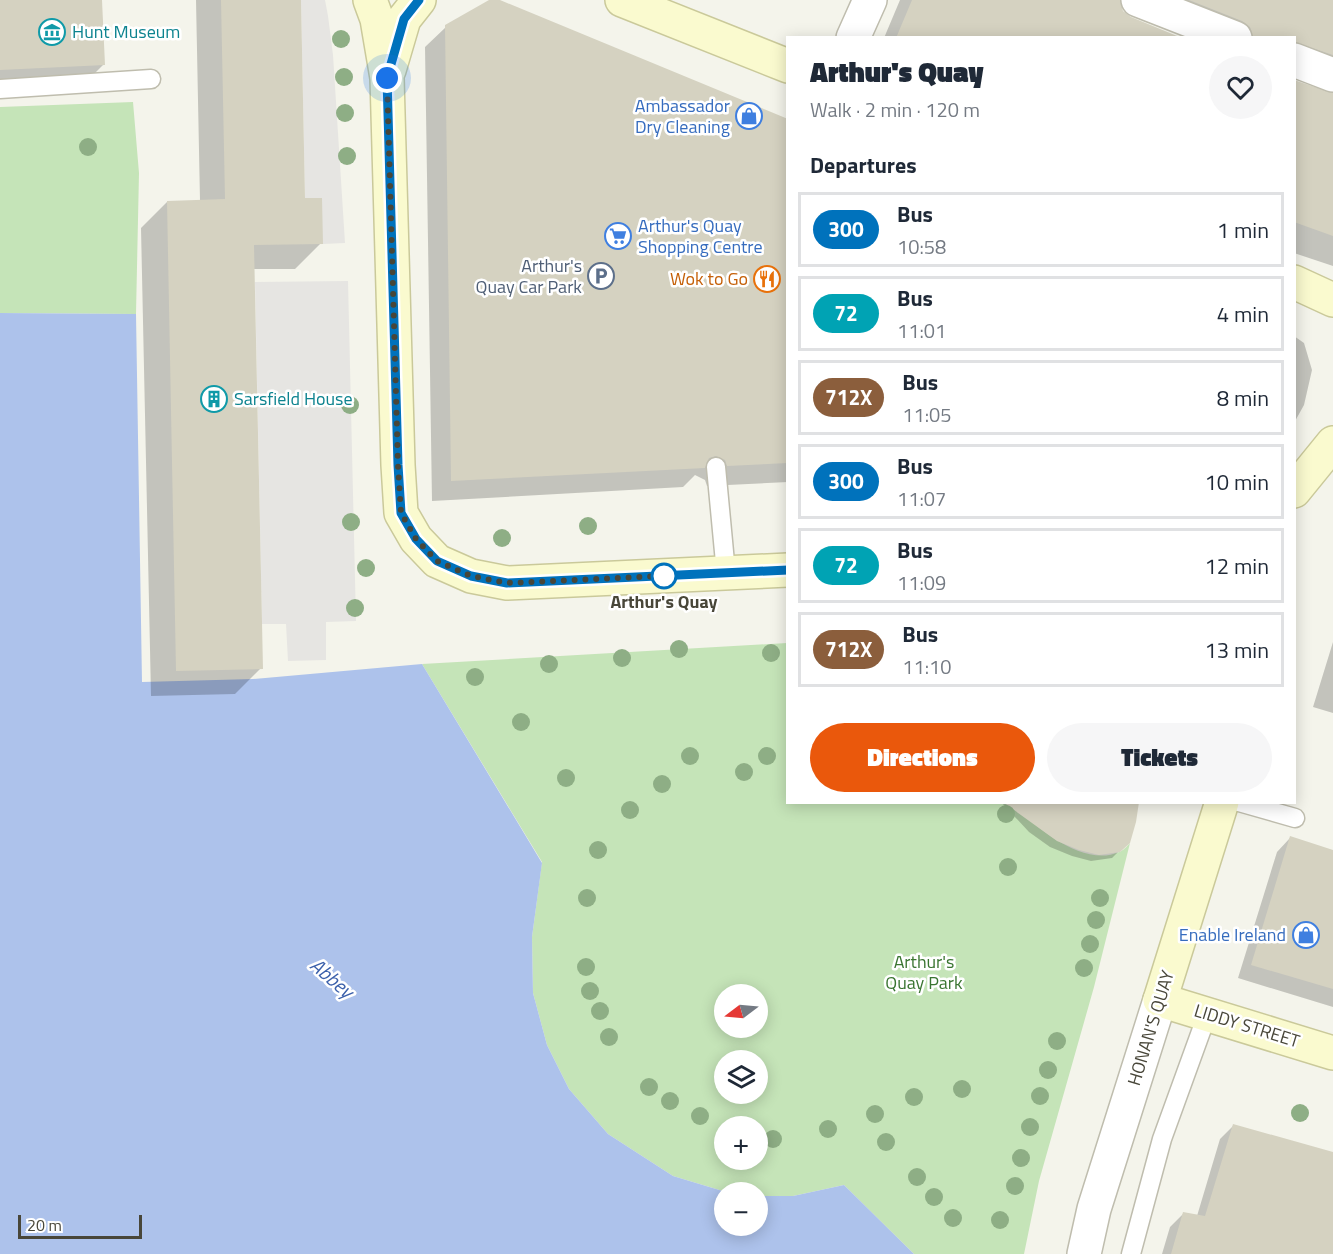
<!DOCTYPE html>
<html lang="en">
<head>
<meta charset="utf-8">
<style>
  :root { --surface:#fff; --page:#f6f6f7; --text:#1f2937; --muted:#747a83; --line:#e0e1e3; --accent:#ea580c }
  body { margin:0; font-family:"Titillium Web",sans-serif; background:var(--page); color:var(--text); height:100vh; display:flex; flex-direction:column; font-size:22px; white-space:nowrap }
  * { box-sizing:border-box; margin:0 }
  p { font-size:20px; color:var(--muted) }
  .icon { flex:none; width:33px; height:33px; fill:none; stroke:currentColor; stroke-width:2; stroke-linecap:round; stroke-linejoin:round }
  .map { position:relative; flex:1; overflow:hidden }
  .side { position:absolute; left:786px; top:36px; width:510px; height:768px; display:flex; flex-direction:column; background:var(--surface); border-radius:0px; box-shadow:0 3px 15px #0003 }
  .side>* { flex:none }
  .badge { padding:0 12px; border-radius:20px; font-size:21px; line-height:39px }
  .needle { width:39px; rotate:254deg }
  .fabs { position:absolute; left:714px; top:984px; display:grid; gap:12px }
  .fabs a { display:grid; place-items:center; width:54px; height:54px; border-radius:50%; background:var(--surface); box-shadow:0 3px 15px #0003; font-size:30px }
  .scale { position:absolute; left:18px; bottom:15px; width:124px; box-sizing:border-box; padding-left:6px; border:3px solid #484639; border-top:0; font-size:16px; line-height:21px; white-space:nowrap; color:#484639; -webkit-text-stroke:4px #fff; paint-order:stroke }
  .you { position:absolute; width:30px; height:30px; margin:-15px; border:4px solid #fff; border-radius:50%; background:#1a73e8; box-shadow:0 0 0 9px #1a73e833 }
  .map>.badge { position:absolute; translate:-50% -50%; box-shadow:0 0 0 3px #fff }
  h2 { padding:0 24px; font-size:22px; line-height:54px }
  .round { display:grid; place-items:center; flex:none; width:63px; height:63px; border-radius:32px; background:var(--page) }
  .overview { display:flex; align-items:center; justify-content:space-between; height:102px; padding:0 24px }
  h1 { font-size:28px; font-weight:800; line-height:45px }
  .cta { display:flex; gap:12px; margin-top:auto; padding:12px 24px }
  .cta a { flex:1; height:69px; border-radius:36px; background:var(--accent); color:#fff; font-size:24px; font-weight:800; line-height:69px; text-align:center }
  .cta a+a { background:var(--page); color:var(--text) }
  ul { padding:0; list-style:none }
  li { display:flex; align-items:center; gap:18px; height:75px; margin:0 12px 9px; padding:0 12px; border:3px solid var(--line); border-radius:0px }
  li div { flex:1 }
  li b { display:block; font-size:22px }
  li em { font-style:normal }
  li .badge { min-width:66px; font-weight:700; text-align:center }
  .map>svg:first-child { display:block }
  .green { fill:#c5e4b8; fill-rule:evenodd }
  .parking { fill:#e6e5e2 }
  .water { fill:#adc2eb }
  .shadow { fill:#0003 }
  .building { fill:#d5d2c1 }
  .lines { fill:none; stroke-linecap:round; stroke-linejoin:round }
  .service-casing { stroke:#bfbdae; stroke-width:21 }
  .minor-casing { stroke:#bfbdae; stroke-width:36 }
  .secondary-casing { stroke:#cac99a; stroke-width:36 }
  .service { stroke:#fff; stroke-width:18 }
  .minor { stroke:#fff; stroke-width:33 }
  .secondary { stroke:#fafacf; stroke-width:33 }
  .tree { fill:#8eae85 }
  .line-casing { stroke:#fff; stroke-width:14 }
  .line { stroke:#0072bc; stroke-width:9 }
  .walk { stroke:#484639; stroke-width:6; stroke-dasharray:0 10.8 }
  .stop-dot { fill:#fff; stroke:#0072bc; stroke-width:3 }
  .labels { text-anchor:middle; stroke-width:5; stroke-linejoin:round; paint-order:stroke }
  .culture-label { font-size:18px; fill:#0d838f; stroke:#fff; text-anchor:start }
  .shop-label { font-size:18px; fill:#366cbe; stroke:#fff; text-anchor:end }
  .service-label { font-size:18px; fill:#4e5e75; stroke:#fff; text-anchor:end }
  .food-label { font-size:18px; fill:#c56008; stroke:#fff; text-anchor:end }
  .stop-label { font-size:18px; font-weight:bold; fill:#484639; stroke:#fff }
  .park-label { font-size:18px; fill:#3a7531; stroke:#fff }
  .street-label { font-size:18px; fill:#484639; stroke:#fff }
  .water-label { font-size:20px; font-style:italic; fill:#3b60ab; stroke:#fff }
</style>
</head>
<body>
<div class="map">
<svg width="1333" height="1254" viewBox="0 0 1333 1254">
  <rect width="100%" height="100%" fill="#f4f4eb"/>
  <!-- green -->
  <path class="green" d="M133,102L139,173L136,314L0,313V107Z
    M787,643L788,802L1013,803C1034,827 1084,868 1119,852C1123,851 1127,846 1130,843L1094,987L1039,1181L1024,1254H914L844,1185L793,1196H758V1192H726L673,1176L608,1134L569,1089L547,1045L533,993L532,937L542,862L422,664ZM724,994H758V1028H724ZM724,1060H758V1094H724ZM724,1126H758V1160H724Z"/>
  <!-- parking -->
  <path class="parking" d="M301,0H325L328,16L333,55L345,243L323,244L305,198Z
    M348,281L356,621L326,622V660L288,661L286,624H262L255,282Z"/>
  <!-- water -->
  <path class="water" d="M0,313L136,314L142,682L253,679L422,664L542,863L532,937L533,993L547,1045L569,1089L608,1134L673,1176L726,1192H724V1226H758V1196H793L844,1185L914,1254H0Z"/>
  <!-- shadow -->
  <path class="shadow" d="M0,0H101L104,64L80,88L11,91L3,99H0Z
    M196,0H299L303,200L321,243L295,269H253L261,668L235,694L151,696L141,228L167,202L200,201Z
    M492,0H496L788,121V482L707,486L705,480L695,475L683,487L432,501L425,47L446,27Z
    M900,0H1333V266L1294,253V82L1329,95L1325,87L1294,72V38H1204L1118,4L1123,13L1130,18L1178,38H884Z
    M1294,336L1304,343L1312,370L1304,405L1294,423Z
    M1333,642V713L1313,707Z
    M1001,802H1137L1124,846L1112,858L1091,861L1072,856L1050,847L1029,832Z
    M1290,838L1333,851V1007L1238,978L1277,852Z
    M1233,1126L1333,1153V1254H1162L1170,1227L1184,1213L1197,1216L1220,1139Z"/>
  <!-- building -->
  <path class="building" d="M0,0H102L105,65L0,70Z
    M221,0H301L305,198H322L323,244L254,245L263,669L176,671L167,201L225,199Z
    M489,0H500L788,119V463L727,466L725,460L716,456L709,458L705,468L451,481L445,25Z
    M912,0H1120L1123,11L1131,17L1182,38H896Z
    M1189,0H1333V55L1294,42V38H1253L1250,27L1242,21Z
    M1294,80L1333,93V236L1294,222Z
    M1003,802H1139L1136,822L1130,843L1120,852L1099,855L1079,850L1057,841Z
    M1290,836L1333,850V989L1251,965Z
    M1233,1124L1333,1152V1254H1171L1183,1212L1205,1216Z"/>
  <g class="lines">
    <defs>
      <path id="service" d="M0,89L151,79
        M716,467L726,573
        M1239,802L1295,818
        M1131,1254L1162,1139L1207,1015"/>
      <path id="minor" d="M1138,0L1235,38
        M853,38L870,0
        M1294,60L1333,75
        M1084,1254L1094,1209L1160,1000"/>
      <path id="secondary" d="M370,0L377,19L387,78L398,465L401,513L416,539L437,561L471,576L507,583L788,570
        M622,0L788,66
        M389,70L404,19L419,0
        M1294,282L1333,300
        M1294,491L1333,443
        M1222,802L1160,1000L1333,1053"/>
    </defs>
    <!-- service casing -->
    <use href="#service" class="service-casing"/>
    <!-- minor casing -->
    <use href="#minor" class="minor-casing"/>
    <!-- secondary casing -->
    <use href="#secondary" class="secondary-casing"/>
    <!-- service -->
    <use href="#service" class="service"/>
    <!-- minor -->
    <use href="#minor" class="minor"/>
    <!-- secondary -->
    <use href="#secondary" class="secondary"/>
  </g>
  <!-- trees -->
  <g class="tree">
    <circle cx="341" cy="39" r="9"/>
    <circle cx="344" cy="77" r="9"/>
    <circle cx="345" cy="113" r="9"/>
    <circle cx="88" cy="147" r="9"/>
    <circle cx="347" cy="156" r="9"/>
    <circle cx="350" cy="405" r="9"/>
    <circle cx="351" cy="522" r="9"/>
    <circle cx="588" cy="526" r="9"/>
    <circle cx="502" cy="538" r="9"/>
    <circle cx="366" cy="568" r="9"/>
    <circle cx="355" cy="608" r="9"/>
    <circle cx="679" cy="649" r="9"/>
    <circle cx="771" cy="653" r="9"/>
    <circle cx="622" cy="658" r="9"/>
    <circle cx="549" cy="664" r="9"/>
    <circle cx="475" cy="677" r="9"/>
    <circle cx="521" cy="722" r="9"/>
    <circle cx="690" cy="756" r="9"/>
    <circle cx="767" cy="756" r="9"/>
    <circle cx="744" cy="772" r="9"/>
    <circle cx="566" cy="778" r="9"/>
    <circle cx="662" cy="784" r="9"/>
    <circle cx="630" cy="810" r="9"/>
    <circle cx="1006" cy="814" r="9"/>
    <circle cx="598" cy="850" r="9"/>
    <circle cx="1008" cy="867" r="9"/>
    <circle cx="587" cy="898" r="9"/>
    <circle cx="1100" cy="898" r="9"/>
    <circle cx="1096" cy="920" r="9"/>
    <circle cx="1090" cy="944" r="9"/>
    <circle cx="586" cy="967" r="9"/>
    <circle cx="1084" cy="968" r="9"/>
    <circle cx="590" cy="991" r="9"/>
    <circle cx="600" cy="1011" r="9"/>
    <circle cx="609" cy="1037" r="9"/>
    <circle cx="1057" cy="1041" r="9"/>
    <circle cx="1048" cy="1070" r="9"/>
    <circle cx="649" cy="1087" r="9"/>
    <circle cx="962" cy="1089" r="9"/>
    <circle cx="1040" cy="1096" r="9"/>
    <circle cx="914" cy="1097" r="9"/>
    <circle cx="670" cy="1101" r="9"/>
    <circle cx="1300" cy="1113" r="9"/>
    <circle cx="875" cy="1114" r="9"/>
    <circle cx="700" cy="1116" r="9"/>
    <circle cx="1030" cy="1127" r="9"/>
    <circle cx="828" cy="1129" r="9"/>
    <circle cx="773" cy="1139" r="9"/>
    <circle cx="886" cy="1142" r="9"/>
    <circle cx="1021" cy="1158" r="9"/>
    <circle cx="917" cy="1177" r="9"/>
    <circle cx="1015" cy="1186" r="9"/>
    <circle cx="934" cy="1197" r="9"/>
    <circle cx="953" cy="1218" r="9"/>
    <circle cx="1000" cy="1220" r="9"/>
  </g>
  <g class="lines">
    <defs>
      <path id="line" d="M419,0L404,19L387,78L398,465L401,513L416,539L437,561L471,576L507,583L788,570"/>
    </defs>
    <!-- line casing -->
    <use href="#line" class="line-casing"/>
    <!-- line -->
    <use href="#line" class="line"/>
    <!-- walk -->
    <path class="walk" d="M387,78L398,465L401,513L416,539L437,561L471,576L507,583L664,576"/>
  </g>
  <!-- icons -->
  <defs>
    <symbol id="museum-ring" viewBox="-11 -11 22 22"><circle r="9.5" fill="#fff" stroke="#0f9aa8" stroke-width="1.5"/><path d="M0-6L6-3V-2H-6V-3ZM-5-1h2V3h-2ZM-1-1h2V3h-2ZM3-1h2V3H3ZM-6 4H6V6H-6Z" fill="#0f9aa8"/></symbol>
    <symbol id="shop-ring" viewBox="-11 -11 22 22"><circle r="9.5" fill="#fff" stroke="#3f7fe0" stroke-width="1.5"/><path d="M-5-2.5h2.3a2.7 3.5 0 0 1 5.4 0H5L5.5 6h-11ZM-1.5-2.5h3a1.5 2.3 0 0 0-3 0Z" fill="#3f7fe0"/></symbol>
    <symbol id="supermarket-ring" viewBox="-11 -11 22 22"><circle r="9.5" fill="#fff" stroke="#3f7fe0" stroke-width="1.5"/><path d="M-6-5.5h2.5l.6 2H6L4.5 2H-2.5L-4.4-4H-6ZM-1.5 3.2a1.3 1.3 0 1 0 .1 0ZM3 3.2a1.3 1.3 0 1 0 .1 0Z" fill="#3f7fe0"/></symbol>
    <symbol id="parking-ring" viewBox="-11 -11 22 22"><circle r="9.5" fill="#fff" stroke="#5c6f8a" stroke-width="1.5"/><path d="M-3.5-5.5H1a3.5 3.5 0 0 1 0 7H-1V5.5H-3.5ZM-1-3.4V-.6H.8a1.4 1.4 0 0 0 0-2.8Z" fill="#5c6f8a"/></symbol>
    <symbol id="restaurant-ring" viewBox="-11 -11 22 22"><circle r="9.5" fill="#fff" stroke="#e8710a" stroke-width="1.5"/><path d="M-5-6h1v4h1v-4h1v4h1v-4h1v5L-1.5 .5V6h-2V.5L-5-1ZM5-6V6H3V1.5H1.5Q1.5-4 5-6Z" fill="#e8710a"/></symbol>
    <symbol id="building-ring" viewBox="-11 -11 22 22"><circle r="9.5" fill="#fff" stroke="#0f9aa8" stroke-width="1.5"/><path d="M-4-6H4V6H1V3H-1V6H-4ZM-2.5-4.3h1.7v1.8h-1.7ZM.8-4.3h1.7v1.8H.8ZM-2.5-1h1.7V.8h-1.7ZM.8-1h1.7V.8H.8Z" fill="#0f9aa8"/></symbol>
  </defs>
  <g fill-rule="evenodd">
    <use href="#museum-ring" x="37" y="17" width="30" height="30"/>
    <use href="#shop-ring" x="734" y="101" width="30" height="30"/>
    <use href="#supermarket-ring" x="603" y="221" width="30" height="30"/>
    <use href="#parking-ring" x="586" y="261" width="30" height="30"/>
    <use href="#restaurant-ring" x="752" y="264" width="30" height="30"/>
    <use href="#building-ring" x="199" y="384" width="30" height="30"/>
    <use href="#shop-ring" x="1291" y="920" width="30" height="30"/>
  </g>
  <!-- markers -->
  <circle class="stop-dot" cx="664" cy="576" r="12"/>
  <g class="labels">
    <!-- culture labels -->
    <g class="culture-label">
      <text x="72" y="38">Hunt Museum</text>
      <text x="234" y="405">Sarsfield House</text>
    </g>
    <!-- shop labels -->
    <g class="shop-label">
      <text x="730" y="112">Ambassador<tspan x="730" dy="21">Dry Cleaning</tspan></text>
      <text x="638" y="232" text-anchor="start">Arthur's Quay<tspan x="638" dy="21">Shopping Centre</tspan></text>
      <text x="1286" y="941">Enable Ireland</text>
    </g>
    <!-- service labels -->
    <g class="service-label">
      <text x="582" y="272">Arthur's<tspan x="582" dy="21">Quay Car Park</tspan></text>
    </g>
    <!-- food labels -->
    <g class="food-label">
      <text x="748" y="285">Wok to Go</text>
    </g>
    <!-- stop labels -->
    <g class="stop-label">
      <text x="664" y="608">Arthur's Quay</text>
    </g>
    <!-- park labels -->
    <g class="park-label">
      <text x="924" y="968">Arthur's<tspan x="924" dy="21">Quay Park</tspan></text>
    </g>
    <!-- street labels -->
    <g class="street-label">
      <text transform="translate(1247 1026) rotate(17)" y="6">LIDDY STREET</text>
      <text transform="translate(1151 1028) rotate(-73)" y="6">HONAN'S QUAY</text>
    </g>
    <!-- water labels -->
    <g class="water-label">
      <text transform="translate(332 978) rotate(41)" y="7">Abbey</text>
    </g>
  </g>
</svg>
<div class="fabs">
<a><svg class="needle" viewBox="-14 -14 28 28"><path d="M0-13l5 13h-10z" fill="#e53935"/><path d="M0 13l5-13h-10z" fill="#747a83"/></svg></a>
<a><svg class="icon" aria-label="layers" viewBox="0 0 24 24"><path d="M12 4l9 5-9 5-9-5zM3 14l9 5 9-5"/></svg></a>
<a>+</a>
<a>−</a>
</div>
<div class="scale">20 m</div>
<div class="you" style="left:387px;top:78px"></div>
<section class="side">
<div class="overview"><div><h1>Arthur's Quay</h1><p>Walk · 2 min · 120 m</p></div><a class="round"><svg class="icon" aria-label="heart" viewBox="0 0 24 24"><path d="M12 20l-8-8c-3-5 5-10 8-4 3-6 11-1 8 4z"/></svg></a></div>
<h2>Departures</h2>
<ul>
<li><span class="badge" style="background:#0072bc;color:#fff">300</span><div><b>Bus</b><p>10:58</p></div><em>1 min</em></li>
<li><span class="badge" style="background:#00a3b4;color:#fff">72</span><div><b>Bus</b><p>11:01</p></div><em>4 min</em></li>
<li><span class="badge" style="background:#8b5e3c;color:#fff">712X</span><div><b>Bus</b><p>11:05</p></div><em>8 min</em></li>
<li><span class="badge" style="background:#0072bc;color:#fff">300</span><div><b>Bus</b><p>11:07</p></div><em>10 min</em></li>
<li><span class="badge" style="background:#00a3b4;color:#fff">72</span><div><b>Bus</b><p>11:09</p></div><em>12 min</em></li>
<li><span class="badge" style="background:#8b5e3c;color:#fff">712X</span><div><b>Bus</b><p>11:10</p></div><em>13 min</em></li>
</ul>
<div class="cta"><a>Directions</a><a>Tickets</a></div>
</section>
</div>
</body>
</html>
